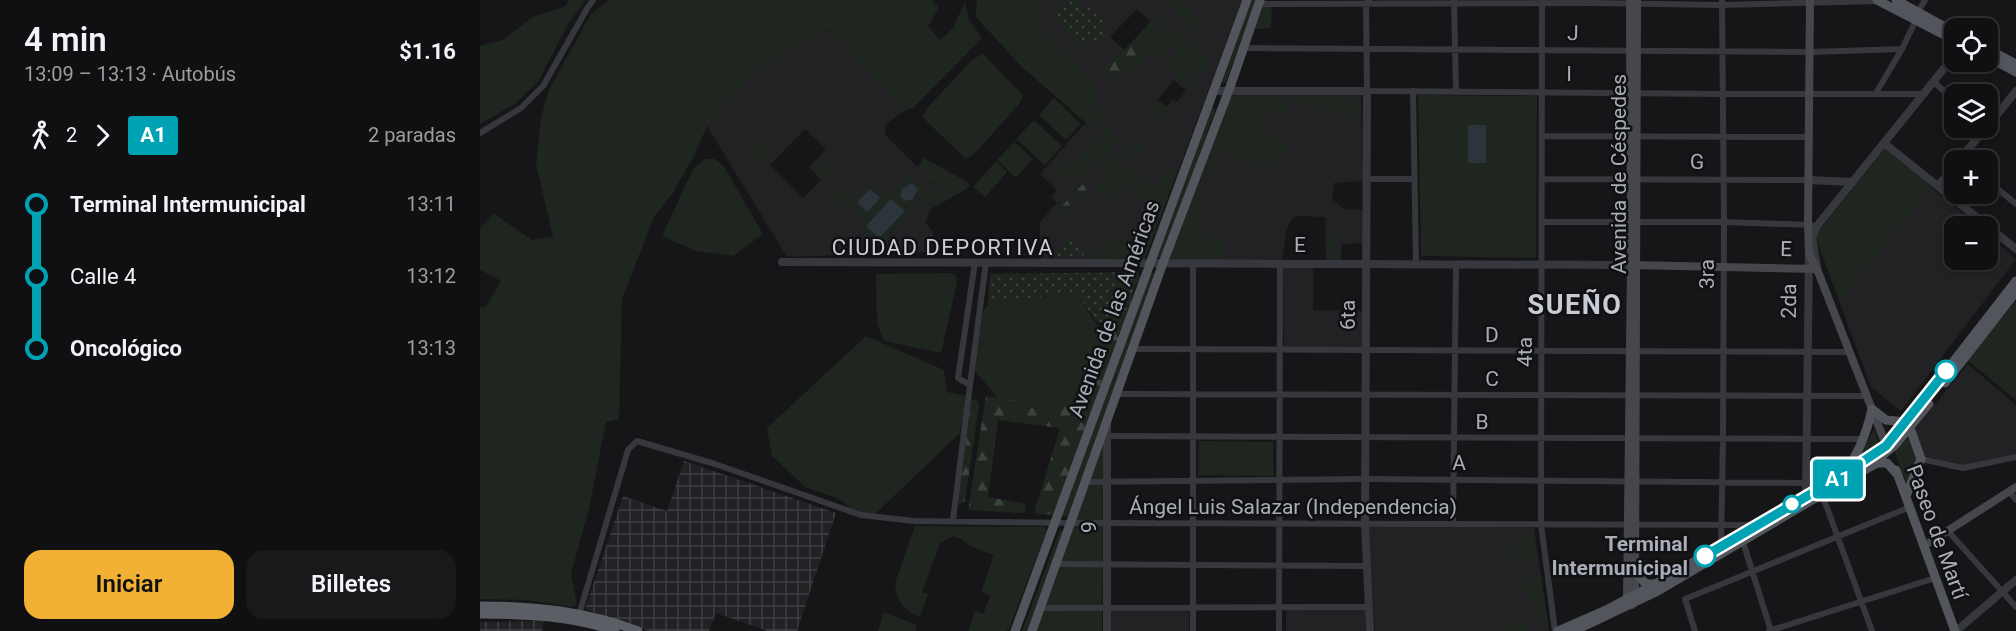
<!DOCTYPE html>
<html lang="es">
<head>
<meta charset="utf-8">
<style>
  :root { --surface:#101012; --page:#19191b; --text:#f1f3f6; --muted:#9c9d9f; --line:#303032; --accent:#f2b134 }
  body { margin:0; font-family:Roboto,sans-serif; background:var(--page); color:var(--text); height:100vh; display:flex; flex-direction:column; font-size:22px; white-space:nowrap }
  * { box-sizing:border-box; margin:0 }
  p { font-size:20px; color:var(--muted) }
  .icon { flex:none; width:33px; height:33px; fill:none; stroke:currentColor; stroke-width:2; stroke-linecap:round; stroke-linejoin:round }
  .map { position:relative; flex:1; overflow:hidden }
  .panel { display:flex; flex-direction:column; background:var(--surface); width:480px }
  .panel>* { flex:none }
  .badge { padding:0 12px; border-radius:4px; font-size:21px; line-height:39px }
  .fabs { position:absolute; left:1464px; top:18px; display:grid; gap:12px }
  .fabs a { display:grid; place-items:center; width:54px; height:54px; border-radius:12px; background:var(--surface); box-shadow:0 3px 9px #0003,0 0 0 2px var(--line); font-size:30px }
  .map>.badge { position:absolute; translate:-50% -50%; box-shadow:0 0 0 3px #fff }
  .legs { display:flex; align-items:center; gap:9px; height:66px; padding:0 24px; font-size:20px }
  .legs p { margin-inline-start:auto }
  .overview { display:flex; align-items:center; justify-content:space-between; height:102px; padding:0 24px }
  h1 { font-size:33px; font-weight:600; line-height:45px }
  .action { display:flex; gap:12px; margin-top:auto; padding:12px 24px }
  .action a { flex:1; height:69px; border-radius:18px; background:var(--accent); color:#111; font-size:24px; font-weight:600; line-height:69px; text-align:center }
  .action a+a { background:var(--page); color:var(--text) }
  ul { padding:0 24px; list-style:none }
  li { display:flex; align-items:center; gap:21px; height:72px; font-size:22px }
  li i { display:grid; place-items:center; width:9px; height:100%; margin:0 8px; background:currentColor }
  li i::after { content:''; width:15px; height:15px; margin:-8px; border:4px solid; border-radius:50%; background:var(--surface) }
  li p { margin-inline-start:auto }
  li:first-child i { background:linear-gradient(#0000 50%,currentColor 0) }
  li:last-child i { background:linear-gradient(currentColor 50%,#0000 0) }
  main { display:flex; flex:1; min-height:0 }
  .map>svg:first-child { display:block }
  .built { fill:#222225; fill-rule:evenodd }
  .industrial { fill:url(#industrial-grid) }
  .green { fill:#1e261f }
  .forest { fill:url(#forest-firs) }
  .garden { fill:url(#garden-dots) }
  .water { fill:#2c353c }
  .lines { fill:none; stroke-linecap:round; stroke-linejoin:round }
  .minor { stroke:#37383d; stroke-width:6 }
  .tertiary { stroke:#37383d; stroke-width:8 }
  .secondary { stroke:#45474d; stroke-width:8 }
  .primary { stroke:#53555c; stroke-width:9 }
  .trunk { stroke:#5b5e65; stroke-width:9 }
  .line-1-casing { stroke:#fff; stroke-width:14 }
  .line-1 { stroke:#00a3b4; stroke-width:9 }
  .stop-1-dot { fill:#fff; stroke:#00a3b4; stroke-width:3 }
  .labels { text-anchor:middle; stroke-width:5; stroke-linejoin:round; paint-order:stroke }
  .street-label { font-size:21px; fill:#a8adb8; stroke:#111113 }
  .stop-label { font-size:21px; font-weight:bold; fill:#a8adb8; stroke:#111113; text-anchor:end }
  .neighbourhood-label { font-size:22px; letter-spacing:1.5px; fill:#c9ccd4; stroke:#111113 }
  .district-label { font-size:27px; font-weight:bold; letter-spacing:1.5px; fill:#c9ccd4; stroke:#111113 }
</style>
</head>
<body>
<main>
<section class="panel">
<div class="overview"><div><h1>4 min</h1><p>13:09 – 13:13 · Autobús</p></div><b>$1.16</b></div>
<div class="legs"><svg class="icon" aria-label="walk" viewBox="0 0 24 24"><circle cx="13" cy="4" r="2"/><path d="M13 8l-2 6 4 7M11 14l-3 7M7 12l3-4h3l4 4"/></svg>2<svg class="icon" aria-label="forward" viewBox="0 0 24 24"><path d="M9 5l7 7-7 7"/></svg><b class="badge" style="background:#00a3b4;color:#fff">A1</b><p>2 paradas</p></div>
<ul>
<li><i style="color:#00a3b4"></i><b>Terminal Intermunicipal</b><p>13:11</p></li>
<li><i style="color:#00a3b4"></i><span>Calle 4</span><p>13:12</p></li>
<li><i style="color:#00a3b4"></i><b>Oncológico</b><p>13:13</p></li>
</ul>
<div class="action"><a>Iniciar</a><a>Billetes</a></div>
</section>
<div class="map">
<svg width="1536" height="631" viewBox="0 0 1536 631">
  <defs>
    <pattern id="industrial-grid" width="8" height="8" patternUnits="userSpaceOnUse" patternTransform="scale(1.5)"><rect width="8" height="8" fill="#222225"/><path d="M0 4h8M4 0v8" fill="none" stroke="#3f3f43"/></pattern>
    <pattern id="forest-firs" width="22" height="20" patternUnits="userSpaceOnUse" patternTransform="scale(1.5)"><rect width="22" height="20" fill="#1e261f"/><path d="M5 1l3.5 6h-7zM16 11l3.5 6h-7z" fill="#3c433d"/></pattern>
    <pattern id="garden-dots" width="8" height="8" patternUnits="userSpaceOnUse" patternTransform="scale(1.5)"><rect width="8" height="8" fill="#1e261f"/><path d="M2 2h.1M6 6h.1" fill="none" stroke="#3c433d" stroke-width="1.8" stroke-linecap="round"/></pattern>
  </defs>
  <rect width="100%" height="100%" fill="#161618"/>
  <!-- built -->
  <path class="built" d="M497,0H762L665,259L560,261V222L577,203L571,197L577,190L560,174L606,122L542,67L496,17ZM657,9L669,20L668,26L644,50L630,37ZM693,80L706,90L697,102L693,99L687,107L678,100Z
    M348,28L408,93L422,112L405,125V135L456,186L445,198L453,206L445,222L453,232L452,253L410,252L401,243L390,254L307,257L227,126L271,75ZM325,129L346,149L329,167L341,180L323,198L290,165Z
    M761,93L881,95L883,181L854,183L852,199L864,209L883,210L885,243L862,244L861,261L846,260L845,217L822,216L813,217L807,228L802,260L685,262L747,99Z
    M1405,149L1498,226H1474V260H1508V235L1536,259L1421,411L1391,387L1335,236Z
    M803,266L833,267V310L883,311L884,348H804Z
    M1488,364L1536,405V454L1483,465L1444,456L1434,430Z
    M888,524L1054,528L1069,631H895Z
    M631,610L709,611V631H631Z
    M806,610H885V631H806Z"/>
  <!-- industrial -->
  <path class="industrial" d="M204,461L356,513L317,631H288L236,613L229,631H169L105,609L143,496L187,511Z
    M64,621L62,631H0V622Z"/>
  <!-- green -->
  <path class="green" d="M89,0H106L88,24L58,82L36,103L0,124V46L22,40L53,17L86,6Z
    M129,0H452L459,8L448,26L460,40L473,28L485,2L489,20L502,38L433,108L422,112L408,93L348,28L271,75L227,126L214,156L192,194L174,217L142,299L139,419L126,422L109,509L91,573L97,604L92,607L47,600L0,599V307H6L21,281L0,270V228L14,214L52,240L73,237L56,164L61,117L69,90L111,14Z
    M497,0H569L559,12L557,19L561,26L614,82L615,102L637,140L636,144L601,179L593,171L585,180L571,167L585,154L586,167L598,166V153L612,152L611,139L625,138L624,125L612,126L606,123L542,67L496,17Z
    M685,0H699L723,23L715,31Z
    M770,0H776L746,82L743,84L741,81Z
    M792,6L791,28L775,29L783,7Z
    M677,12L729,62L726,72L717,70L712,88C702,80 688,73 689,59H697L698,47L690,46L688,30L679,22L670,19Z
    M669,23C688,28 686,45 684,62L675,55H668L659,72H652L646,67L662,49V45L654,40Z
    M503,54L543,95L540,103L494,154L486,159L442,117L448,107L493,59Z
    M938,95L1057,96L1056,258L941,256Z
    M762,96L878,98L879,118L862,113L861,117L810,99L804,113L789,109L779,129L809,142L801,166L781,160L779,166L739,152L733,171L729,170L723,187L727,189L720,209L727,212L721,223C724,235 729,237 741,240L744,246V258L690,259L749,102Z
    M574,98L601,124L586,140L559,115Z
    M677,100L689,109L675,122L667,126C663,118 667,117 673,111L674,104Z
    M731,108L735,109V111L682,257L678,259L677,257Z
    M554,120L582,146L565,165L536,139Z
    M278,139L291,152L281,162L268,150Z
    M661,141L667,143L651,160L641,150L655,142Z
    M534,142L553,159L536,178L517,160Z
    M1405,149L1452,187L1360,302L1335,236Z
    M635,154L671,188L681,180L691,166L698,169L665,259L610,260L633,236L643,245L673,211L645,183L628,201L615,189L627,176L619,168Z
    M348,158L357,167L343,181L334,172Z
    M444,158L489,183V187C478,195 467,199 456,207L444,198L399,245L378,224L383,219L367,203L390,180L407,196L430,174L449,193L456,185L437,167Z
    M225,159H235L245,168L283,234L253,256L216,251L182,236L213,169Z
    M516,161L527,172L505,197L493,187Z
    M361,186L371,195L357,210L347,201Z
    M848,235H858L859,259H848Z
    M671,272L675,275L588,516L583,517L582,515Z
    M471,273L476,276L477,282L461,353L404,341L397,324L396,274Z
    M594,293L597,295L620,329L593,401L587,406L581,407L518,398L495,371L503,311L508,305L514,302Z
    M1536,301V400L1487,360Z
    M386,336L464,370L467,392L487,396L480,433L393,516L373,510L359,499L325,487L292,456L287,428Z
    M1394,429L1400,446L1377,461Z
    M1427,434L1439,460L1427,486L1414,450Z
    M623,441L622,631H555Z
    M719,441L793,442L794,476L718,475Z
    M435,526L565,527L567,530L529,629L526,631H488L495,611L503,614L510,596L501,592L514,555L492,547L481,539L473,536L460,543L442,592L448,594L440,617C424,611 416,600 415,583Z
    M580,530L583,531L548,631H542Z
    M1039,533L1053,534L1056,560L1053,561L1047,558H1033L1028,544L1036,540Z
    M1061,574L1068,626L1063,631L1043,586L1056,575Z
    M404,612L437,625L435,631H398Z
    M1042,622L1049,625L1051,631H1016Z"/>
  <!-- forest -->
  <path class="forest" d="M654,40L662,45V49L633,82L624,72L626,66L640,50H644Z
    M603,184L608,189L583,215L580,218L577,216V211Z
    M647,319L573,515L554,513L580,428L518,420L508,497L546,504L545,513L488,510L506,396L581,407L587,405L593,401L620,329L626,326V321Z
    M491,399L496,400L499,405L485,501L478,505Z"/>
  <!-- garden -->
  <path class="garden" d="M589,0H596L605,9L608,7L627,25L623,30L628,36L620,44L614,39L605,48L570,14L582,2Z
    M589,238L608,255L572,257Z
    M657,272L661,278L655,285L647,319L618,323L598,296L594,293L514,302L508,305L510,274Z"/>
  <!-- water -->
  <path class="water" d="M988,125H1006V163H988Z
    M432,183L438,189L433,199L425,201L420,196L422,189Z
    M390,189L400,198L387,212L377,202Z
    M411,199L425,211L399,238L386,226Z"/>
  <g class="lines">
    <!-- minor -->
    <path class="minor" d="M889,0L886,3L887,91L1243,94H1445
      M974,0L976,91
      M1062,0L1061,524L1075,631
      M779,4L1112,3L1242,5L1399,1
      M1438,12L1445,0
      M763,48L1330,52L1422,49
      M1454,82L1474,100
      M933,91L936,264
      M1396,93L1422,49L1436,20
      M0,133L41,108L63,86L108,7L113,0
      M1062,136L1328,137
      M887,179H935
      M1062,179L1328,180
      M1508,181L1536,204
      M1062,222H1244L1331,225
      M495,262L478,378L490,385L506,262
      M653,349L1370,352
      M638,394L1387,396
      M624,436L1383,439
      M1441,459L1483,468L1536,457
      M605,482L886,479L1326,483L1353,481
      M1529,491L1536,500
      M1342,494L1392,631
      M473,520L490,385
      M973,524L976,264
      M1468,531L1536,607
      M1263,542L1291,631
      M1241,547L1243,438L1244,222L1242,0
      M576,564L887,566
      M560,608L889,607
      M98,618L148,450L157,441L235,464L381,515L434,521L594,523L1276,525
      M713,631V263
      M799,631L800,263
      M1215,631L1205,599L1430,507
      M1289,631L1455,578"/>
    <!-- tertiary -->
    <path class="tertiary" d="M734,91H887L885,524L890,631
      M1508,126L1536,91
      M1404,143L1536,249
      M1479,160L1506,128
      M1328,180L1373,182
      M1458,186L1474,166
      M302,262L1151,265
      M1337,267L1332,237L1337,226L1474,56
      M627,426V631
      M1326,495L1329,254
      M1476,631L1536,580"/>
    <!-- secondary -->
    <path class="secondary" d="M1150,0L1151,265L1147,599L1152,605L1155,595L1157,0
      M1330,0L1328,224L1329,254L1337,269L1406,445
      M1152,265L1337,269
      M1444,546L1536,487"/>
    <!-- primary -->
    <path class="primary" d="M1397,0L1474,40
      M1416,0L1474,32
      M1508,49L1536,64
      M1508,57L1536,72
      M1465,383L1536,292
      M1393,463L1415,445L1449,404
      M1416,470L1475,631
      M1365,471C1379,454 1387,431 1392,409L1406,420L1425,422
      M1379,473L1397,463H1407L1417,474
      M1426,496L1441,459L1430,428
      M1155,572L1166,584H1175
      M535,631L767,0
      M552,631L683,263L749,90L780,0
      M1078,631L1128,609L1177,583L1358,479L1406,445L1445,398L1536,281
      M1094,631L1178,591L1349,490"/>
    <!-- trunk -->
    <path class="trunk" d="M0,606C56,606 105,611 158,631
      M0,614C46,614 91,616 135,631"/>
  </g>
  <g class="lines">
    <defs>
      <path id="line-1" d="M1225,556L1358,478L1406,446L1466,371"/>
    </defs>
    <!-- line-1 casing -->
    <use href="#line-1" class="line-1-casing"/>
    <!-- line-1 -->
    <use href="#line-1" class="line-1"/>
  </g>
  <!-- markers -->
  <g class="stop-1-dot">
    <circle cx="1466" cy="371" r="10"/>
    <circle cx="1312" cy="504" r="8"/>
    <circle cx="1225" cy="556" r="10"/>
  </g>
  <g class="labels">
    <!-- street labels -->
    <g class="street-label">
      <text transform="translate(1093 33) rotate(1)" y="7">J</text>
      <text x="1089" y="81">I</text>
      <text transform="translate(1217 162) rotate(1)" y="7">G</text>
      <text transform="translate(1139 174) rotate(-90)" y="7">Avenida de Céspedes</text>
      <text x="820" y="252">E</text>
      <text transform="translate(1306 249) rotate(1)" y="7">E</text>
      <text transform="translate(1227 274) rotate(-90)" y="7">3ra</text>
      <text transform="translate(1309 301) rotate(-89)" y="7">2da</text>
      <text transform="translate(634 309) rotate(-70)" y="7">Avenida de las Américas</text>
      <text transform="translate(868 315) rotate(-90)" y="7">6ta</text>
      <text x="1012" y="342">D</text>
      <text transform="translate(1045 352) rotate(-90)" y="7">4ta</text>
      <text x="1012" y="386">C</text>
      <text x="1002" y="429">B</text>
      <text x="979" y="470">A</text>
      <text x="813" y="514">Ángel Luis Salazar (Independencia)</text>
      <text transform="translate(609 527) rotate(-90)" y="7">9</text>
      <text transform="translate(1457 532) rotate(70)" y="7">Paseo de Martí</text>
    </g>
    <!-- stop labels -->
    <g class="stop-label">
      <text x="1208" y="551">Terminal<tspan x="1208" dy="24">Intermunicipal</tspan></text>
    </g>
    <!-- neighbourhood labels -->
    <g class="neighbourhood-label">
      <text x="463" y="255">CIUDAD DEPORTIVA</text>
    </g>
    <!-- district labels -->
    <g class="district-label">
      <text x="1095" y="314">SUEÑO</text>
    </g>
  </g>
</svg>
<div class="fabs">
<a><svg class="icon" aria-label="locate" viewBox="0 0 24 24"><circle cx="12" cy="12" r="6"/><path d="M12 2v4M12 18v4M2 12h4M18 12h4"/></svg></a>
<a><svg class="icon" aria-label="layers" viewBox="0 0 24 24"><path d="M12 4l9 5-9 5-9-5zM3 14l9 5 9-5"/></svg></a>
<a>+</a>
<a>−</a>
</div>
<b class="badge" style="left:1358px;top:479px;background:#00a3b4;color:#fff">A1</b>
</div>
</main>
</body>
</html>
